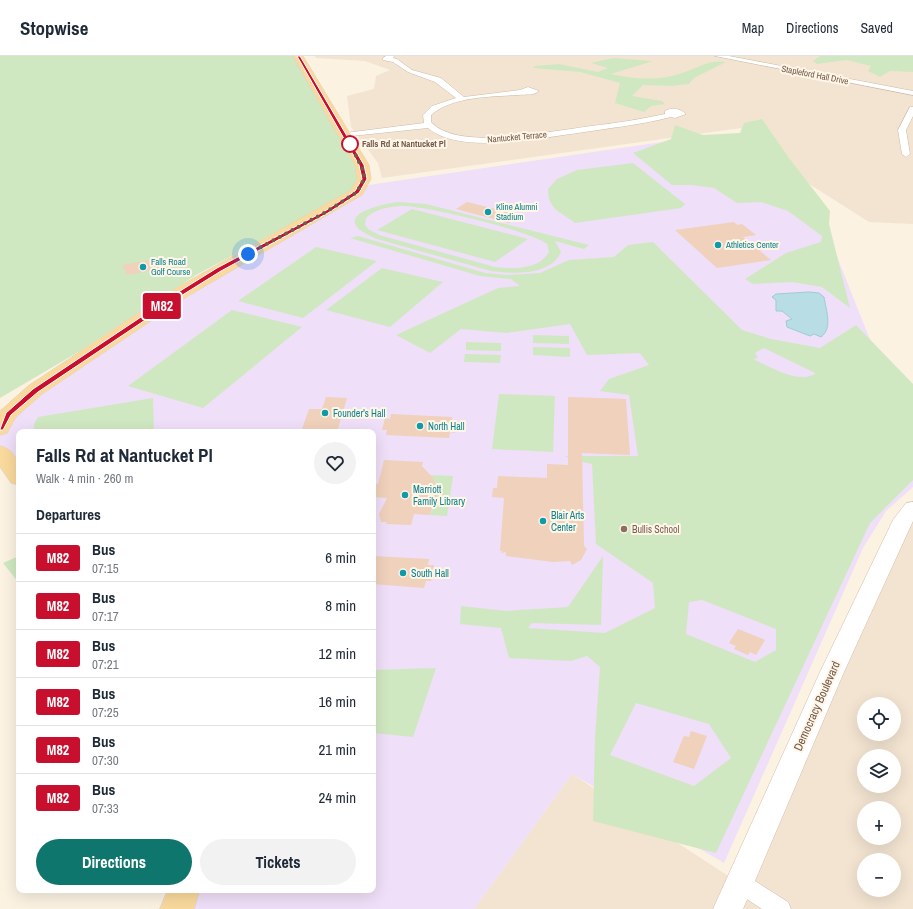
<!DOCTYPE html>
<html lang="en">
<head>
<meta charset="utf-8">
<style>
  :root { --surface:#fff; --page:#f2f2f3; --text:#1f2937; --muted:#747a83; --line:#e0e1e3; --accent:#0f766e }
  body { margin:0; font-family:"Archivo Narrow",sans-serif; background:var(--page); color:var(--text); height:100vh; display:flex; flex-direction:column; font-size:15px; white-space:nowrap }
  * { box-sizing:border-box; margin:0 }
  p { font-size:13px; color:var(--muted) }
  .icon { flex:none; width:22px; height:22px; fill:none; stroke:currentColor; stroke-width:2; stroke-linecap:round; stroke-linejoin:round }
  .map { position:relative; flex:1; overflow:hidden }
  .panel { position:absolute; left:16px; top:373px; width:360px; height:464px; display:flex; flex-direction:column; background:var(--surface); border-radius:8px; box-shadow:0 4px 16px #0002 }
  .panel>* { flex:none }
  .badge { padding:0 8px; border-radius:3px; font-size:14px; line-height:26px }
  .controls { position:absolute; left:857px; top:641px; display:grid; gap:8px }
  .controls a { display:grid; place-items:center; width:44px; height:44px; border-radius:50%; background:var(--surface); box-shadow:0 4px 16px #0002; font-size:20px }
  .you { position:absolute; width:20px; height:20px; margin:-10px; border:3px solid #fff; border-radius:50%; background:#1a73e8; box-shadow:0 0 0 6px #1a73e833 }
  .map>.badge { position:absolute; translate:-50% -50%; box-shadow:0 0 0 2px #fff }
  h2 { padding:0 20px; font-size:15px; line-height:36px }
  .round { display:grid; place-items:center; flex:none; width:42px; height:42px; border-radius:21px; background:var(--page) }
  .summary { display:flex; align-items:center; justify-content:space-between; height:68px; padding:0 20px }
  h1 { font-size:19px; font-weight:700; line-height:30px }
  .button { display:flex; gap:8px; margin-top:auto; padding:8px 20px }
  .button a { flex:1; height:46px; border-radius:24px; background:var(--accent); color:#fff; font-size:16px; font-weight:700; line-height:46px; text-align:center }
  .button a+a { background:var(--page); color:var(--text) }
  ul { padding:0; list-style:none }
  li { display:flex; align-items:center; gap:12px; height:48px; padding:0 20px; border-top:1px solid var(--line) }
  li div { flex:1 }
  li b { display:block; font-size:15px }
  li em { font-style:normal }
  li .badge { min-width:44px; font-weight:700; text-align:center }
  header { display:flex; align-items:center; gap:24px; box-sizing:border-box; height:56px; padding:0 20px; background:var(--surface); border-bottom:1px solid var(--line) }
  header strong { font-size:19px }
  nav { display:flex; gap:22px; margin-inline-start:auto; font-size:14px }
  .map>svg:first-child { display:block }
  .residential { fill:#f3e4d1; fill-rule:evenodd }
  .education { fill:#efdff8 }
  .green { fill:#d0e8c1; fill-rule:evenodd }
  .water { fill:#b8dde4; stroke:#9eccd6 }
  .building { fill:#f0d1bb }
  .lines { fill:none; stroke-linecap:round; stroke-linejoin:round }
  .street-casing { stroke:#ccbaa9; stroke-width:1 }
  .secondary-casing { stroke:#d1bcaa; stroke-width:1 }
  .primary-casing { stroke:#dad4d0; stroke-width:1 }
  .street { fill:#fff; fill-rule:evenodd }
  .secondary { fill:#fff; fill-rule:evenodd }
  .primary { fill:#f9d99c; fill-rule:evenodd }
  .line { fill:#c8102e; stroke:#fff }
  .walk { stroke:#725949; stroke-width:4; stroke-dasharray:0 7.2 }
  .stop-dot { fill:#fff; stroke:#c8102e; stroke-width:2 }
  .culture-dot { fill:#0f9aa8; stroke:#fff6e8; stroke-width:1.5 }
  .education-dot { fill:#8d6e63; stroke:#fff6e8; stroke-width:1.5 }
  .labels { text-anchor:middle; stroke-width:4; stroke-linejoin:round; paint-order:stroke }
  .far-street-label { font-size:9px; fill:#725949; stroke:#fff6e8 }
  .far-stop-label { font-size:9px; font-weight:bold; fill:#725949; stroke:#fff6e8; text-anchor:start }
  .far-culture-label { font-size:9px; fill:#0d838f; stroke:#fff6e8; text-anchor:start }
  .culture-label { font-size:10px; fill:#0d838f; stroke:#fff6e8; text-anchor:start }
  .education-label { font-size:10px; fill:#785e54; stroke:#fff6e8; text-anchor:start }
  .near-street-label { font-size:12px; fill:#725949; stroke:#fff6e8 }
</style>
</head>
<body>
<header>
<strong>Stopwise</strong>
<nav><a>Map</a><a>Directions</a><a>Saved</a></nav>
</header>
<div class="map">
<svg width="913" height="853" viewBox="0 0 913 853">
  <rect width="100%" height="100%" fill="#fbf2e2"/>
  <!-- residential -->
  <path class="residential" d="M315,0H913V168L869,166L765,100L741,72L382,122L378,107L351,71L347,40L374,33L376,20L390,14L365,5L316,2Z
    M913,452V853H474L572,718L739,827ZM864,648H894V678H864ZM864,700H894V730H864ZM864,752H894V782H864ZM864,804H894V834H864Z"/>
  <!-- education -->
  <path class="education" d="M683,83L824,168L881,311L913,341V431L886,455L863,492L724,807L572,718L474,853H182L187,834H373V376H19V422L0,397V373L18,348L362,130Z"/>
  <!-- green -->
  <path class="green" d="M0,0H293L355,108L360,121L348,138L196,219L80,295L0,342Z
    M820,0H913V16L890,15L880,21L868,15L871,10L847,4L817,8L813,5Z
    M613,2L653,5L611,18C632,23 658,25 679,18C695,13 709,3 726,6L694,22L689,28L671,30L643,29L632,40L662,45L665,48L651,50L644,56L615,47L620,27L580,16L533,12L535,10L559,8L598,16L608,12L591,7Z
    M762,63L789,102L830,155L829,168L850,252L822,231L792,226L753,228L745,223L786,197L821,186L822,180L788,155L761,146L737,147L714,132L692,129H672L633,97L671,83L675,69L703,79L740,77L744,67Z
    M633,107L685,148L681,152L575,167C560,155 548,154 548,133L557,123L577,114Z
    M397,146L426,148L589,189L584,193L555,185L561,196C551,220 512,218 491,215L377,183C328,163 371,150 397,146ZM406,150C428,151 532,175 547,188L549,196C539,214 513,213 495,211L379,179L368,173L365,169L366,162C376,152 392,150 406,150Z
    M412,153L528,183L495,206L377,174Z
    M358,180L485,217L506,219L540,217L569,204L614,201L628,189L653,186L742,274L771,283L820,292L856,269L913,328V424L870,467L716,797L593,765L595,682L600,611L587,600L571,605L509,602L501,572L460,568L461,550L506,555L568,551L603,500L601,569L532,567L528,572L605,577L655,552L653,527L596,488L592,408L572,404L565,400H638L629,339L600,335L609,323L649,309L640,297L587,299L570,268L506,277L461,273L430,297L396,279L498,232L520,230L511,223L480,220L350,182ZM764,292L815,317V318C797,328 771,311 753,303L758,302L755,297ZM702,544L776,573V594L755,606L686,578L689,546ZM636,647L709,668L731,702L694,730L610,699Z
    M316,191L377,205L303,262L238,245Z
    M382,212L443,226L390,271L326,254Z
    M232,254L302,271L203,352L128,330Z
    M533,279L569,280V288L533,287Z
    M466,286L501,287V295L466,294Z
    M533,291L570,292V301L533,299Z
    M465,298L501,299L500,307L464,306Z
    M499,338L555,340L553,396L492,393Z
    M153,342L154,376H34V368L38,361Z
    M430,419L453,420L447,460L429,459C438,446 440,432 430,419Z
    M19,500V527L3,507Z
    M436,612L413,681L373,677V614Z"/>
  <!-- water -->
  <path class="water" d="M809,236L819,237L824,241C826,254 833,272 821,281L814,278L810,280L787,271L786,265L792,263L782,255H776V244L772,241L776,238Z"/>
  <!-- building -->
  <path class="building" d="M467,146L520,159L509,167L456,153Z
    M734,166L737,169L742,168L756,179L743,181L771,204L717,212L675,174Z
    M159,202L164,212L127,219L122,209Z
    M326,341L347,342L337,376H301L309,353H322Z
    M568,341L626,343L630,399L582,397L584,490L587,493L581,504L572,509L570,505L553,506L506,500V496L501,497L502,495H500L504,442L492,441L493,432H497L498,420L547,422V408L568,409Z
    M391,358L452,361V365H457L455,377L450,376L449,382L386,379L387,374H382L385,362L390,363Z
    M384,404L423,406L422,410L433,422L438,436L436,445L429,459L414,458L411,469L386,468L387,466H381L379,458L387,442L373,441V428H378Z
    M373,500L429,503L428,509H434L431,525H426L424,532L373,528Z
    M738,573L765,584L756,599L750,596L748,599L734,593L736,590L729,587Z
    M691,675L707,680L694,713L673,706L684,680L689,681Z"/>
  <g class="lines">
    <defs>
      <path id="street" d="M386,0H394L393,2L397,3L412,14L441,22L464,41L520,34L528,31L539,35C533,40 526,38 518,39C490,41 453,40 431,59V66C456,94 538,77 571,73C596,69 620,67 645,62L665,58V55C672,51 681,53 686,58L675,62L671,61C640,69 609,72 578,77C539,82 459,99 428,72L342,81L341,79L345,77L424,67L423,59L432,50L456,42L435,26L408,16L393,6L383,4V2Z
        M715,0H729L913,35V39Z
        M910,51H913V60L906,74L910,98L906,101L902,98L898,74Z
        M740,818L747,820L788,846L791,853H762L733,834L730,827L733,820Z"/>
      <path id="secondary" d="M913,446V465L844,616L743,853H713L820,616L893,464L906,447Z"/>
      <path id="primary" d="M293,0H303L369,109L371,123L362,139L188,240L42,338L16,361L7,377L0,379V355L28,330L176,232L351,134L357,123L355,109Z
        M0,390C19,394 19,412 19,429L11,427L0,411Z
        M168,834H200L194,853H160Z"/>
    </defs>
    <!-- street casing -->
    <use href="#street" class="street-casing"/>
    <!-- secondary casing -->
    <use href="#secondary" class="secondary-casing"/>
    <!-- primary casing -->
    <use href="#primary" class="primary-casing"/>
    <!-- street -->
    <use href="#street" class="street"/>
    <!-- secondary -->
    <use href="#secondary" class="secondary"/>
    <!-- primary -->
    <use href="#primary" class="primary"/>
  </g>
  <!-- line -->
  <path class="line" d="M297,0H300L364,109L367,123L359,137L328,157L221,215L184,238L38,336L11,359L3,374H0V373L6,357L33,333L180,235L217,212L325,155L355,135L362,123L359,109Z"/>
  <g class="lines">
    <!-- walk -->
    <path class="walk" d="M248,198L326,156L357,136L364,123V116L350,88"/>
  </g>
  <!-- markers -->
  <circle class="stop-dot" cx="350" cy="88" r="8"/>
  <g class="culture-dot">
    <circle cx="488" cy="156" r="4"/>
    <circle cx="718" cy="189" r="4"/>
    <circle cx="143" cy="211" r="4"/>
    <circle cx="325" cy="357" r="4"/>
    <circle cx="420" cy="370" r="4"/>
    <circle cx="405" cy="439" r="4"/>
    <circle cx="543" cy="465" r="4"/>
    <circle cx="403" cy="517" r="4"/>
  </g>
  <circle class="education-dot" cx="624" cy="473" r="4"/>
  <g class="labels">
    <!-- far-street labels -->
    <g class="far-street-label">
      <text transform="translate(815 19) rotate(11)" y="3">Stapleford Hall Drive</text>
      <text transform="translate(517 81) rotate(-5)" y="3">Nantucket Terrace</text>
    </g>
    <!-- far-stop labels -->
    <g class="far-stop-label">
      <text x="362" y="91">Falls Rd at Nantucket Pl</text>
    </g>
    <!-- far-culture labels -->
    <g class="far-culture-label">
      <text x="496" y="154">Kline Alumni<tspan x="496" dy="10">Stadium</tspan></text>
      <text x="726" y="192">Athletics Center</text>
      <text x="151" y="209">Falls Road<tspan x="151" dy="10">Golf Course</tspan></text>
    </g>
    <!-- culture labels -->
    <g class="culture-label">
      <text x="333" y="361">Founder's Hall</text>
      <text x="428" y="374">North Hall</text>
      <text x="413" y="437">Marriott<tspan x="413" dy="12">Family Library</tspan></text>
      <text x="551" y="463">Blair Arts<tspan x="551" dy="12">Center</tspan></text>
      <text x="411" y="521">South Hall</text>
    </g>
    <!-- education labels -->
    <g class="education-label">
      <text x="632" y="477">Bullis School</text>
    </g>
    <!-- near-street labels -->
    <g class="near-street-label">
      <text transform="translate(817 650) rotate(-66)" y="4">Democracy Boulevard</text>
    </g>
  </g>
</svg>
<div class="controls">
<a><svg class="icon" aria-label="locate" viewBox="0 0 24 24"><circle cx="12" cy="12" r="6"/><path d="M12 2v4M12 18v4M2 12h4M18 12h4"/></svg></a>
<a><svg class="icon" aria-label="layers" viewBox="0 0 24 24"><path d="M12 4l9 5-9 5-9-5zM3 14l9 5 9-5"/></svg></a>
<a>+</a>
<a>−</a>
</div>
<div class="you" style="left:248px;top:198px"></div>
<b class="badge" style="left:162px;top:250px;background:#c8102e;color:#fff">M82</b>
<section class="panel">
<div class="summary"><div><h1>Falls Rd at Nantucket Pl</h1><p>Walk · 4 min · 260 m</p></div><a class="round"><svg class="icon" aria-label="heart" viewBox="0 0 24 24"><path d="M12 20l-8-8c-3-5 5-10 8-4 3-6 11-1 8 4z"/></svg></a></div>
<h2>Departures</h2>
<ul>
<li><span class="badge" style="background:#c8102e;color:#fff">M82</span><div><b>Bus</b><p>07:15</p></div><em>6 min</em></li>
<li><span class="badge" style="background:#c8102e;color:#fff">M82</span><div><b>Bus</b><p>07:17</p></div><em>8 min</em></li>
<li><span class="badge" style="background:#c8102e;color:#fff">M82</span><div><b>Bus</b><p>07:21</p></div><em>12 min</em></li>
<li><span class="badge" style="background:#c8102e;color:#fff">M82</span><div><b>Bus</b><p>07:25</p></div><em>16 min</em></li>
<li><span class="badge" style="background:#c8102e;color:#fff">M82</span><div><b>Bus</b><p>07:30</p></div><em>21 min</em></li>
<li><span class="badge" style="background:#c8102e;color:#fff">M82</span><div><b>Bus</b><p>07:33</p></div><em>24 min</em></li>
</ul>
<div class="button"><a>Directions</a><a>Tickets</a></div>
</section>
</div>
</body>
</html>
